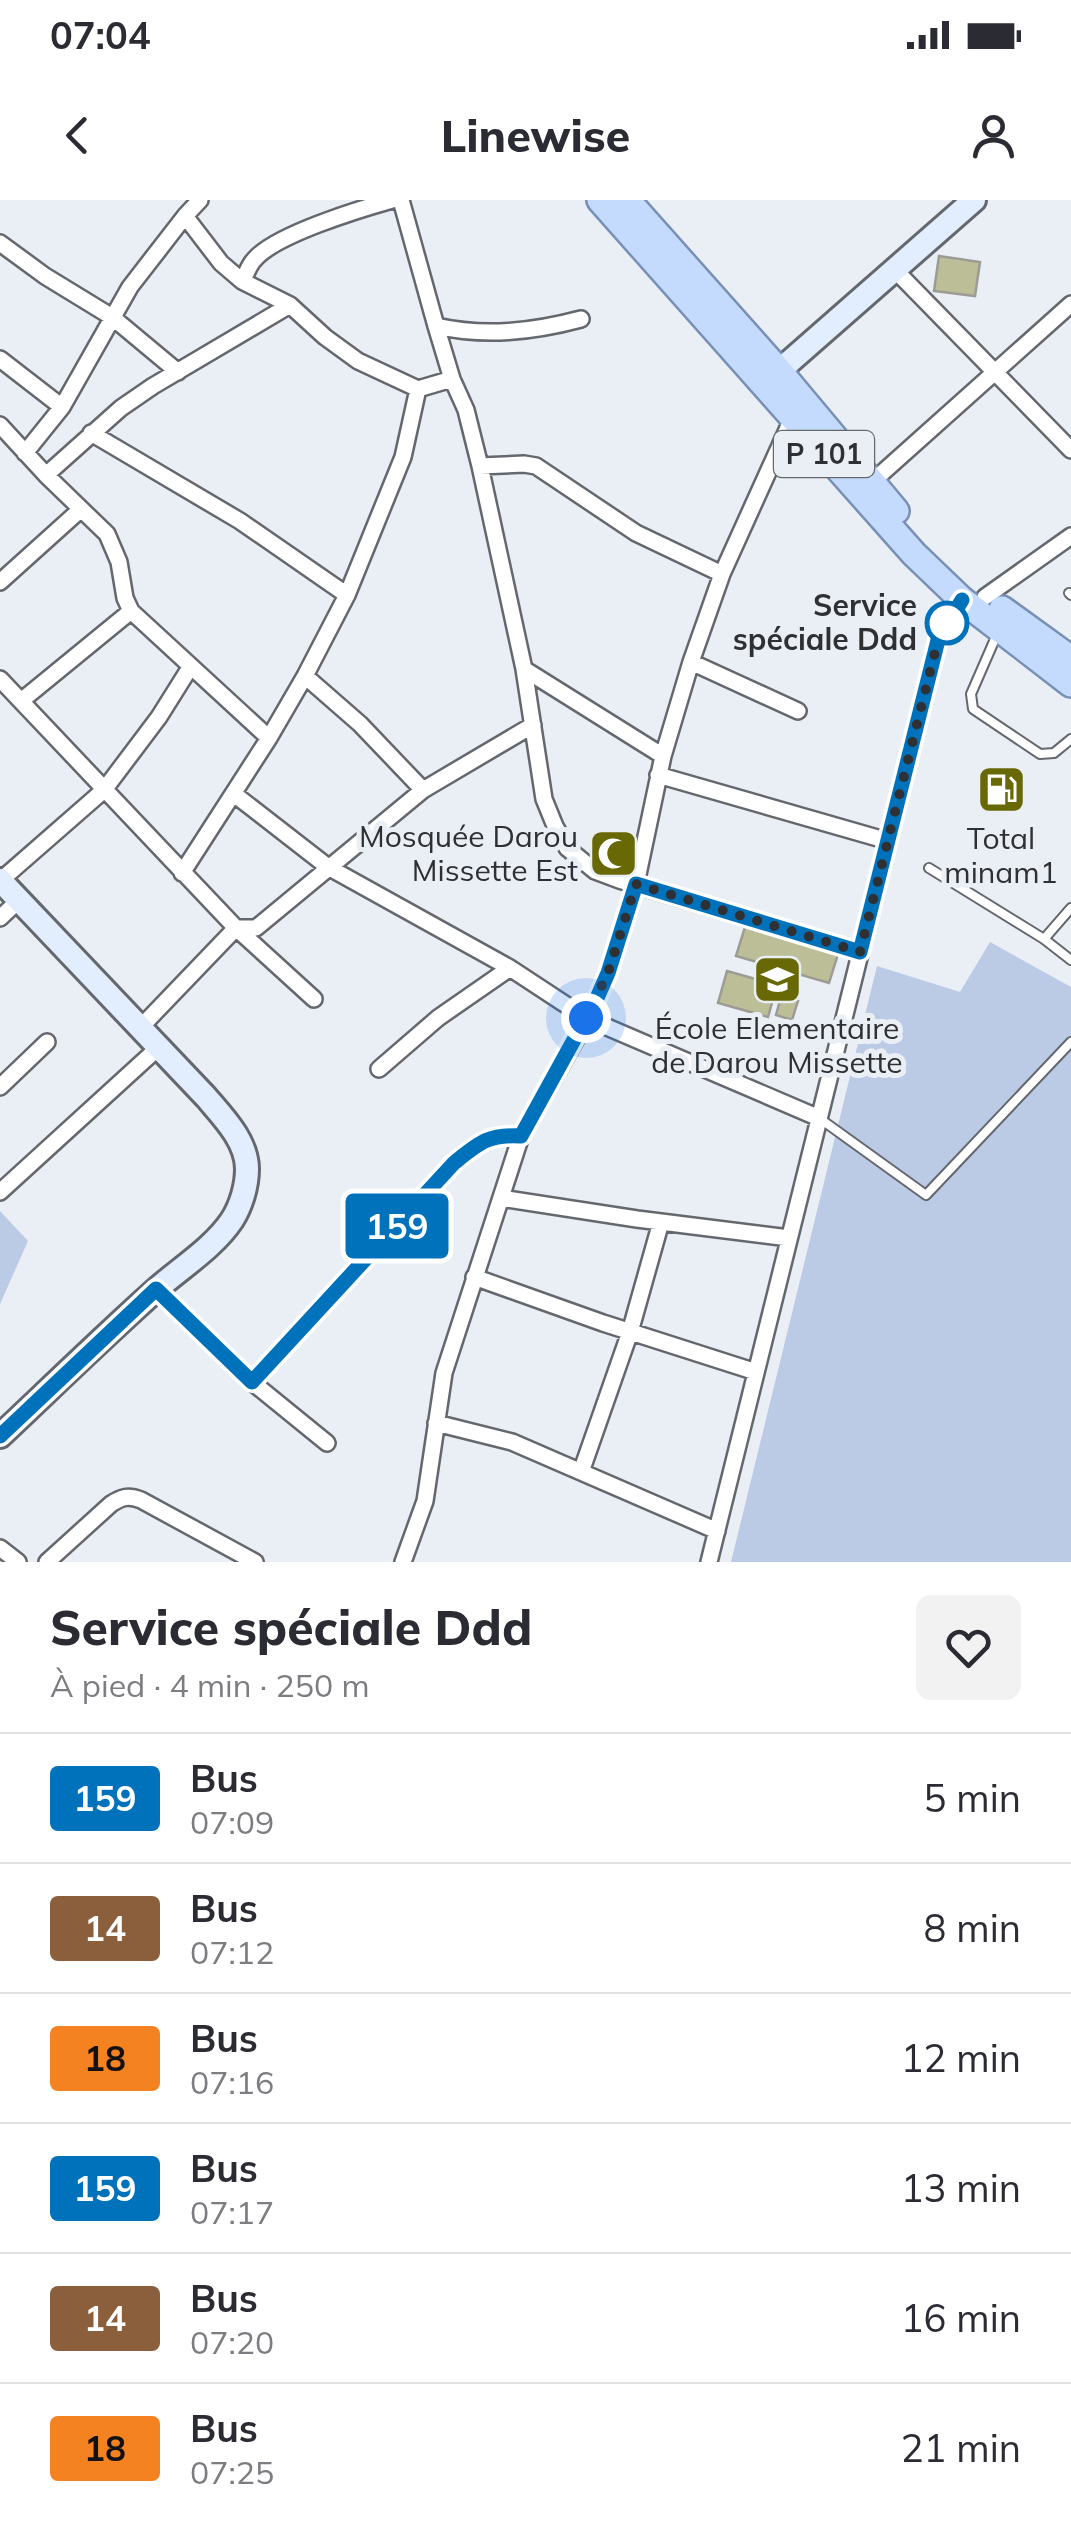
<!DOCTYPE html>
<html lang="fr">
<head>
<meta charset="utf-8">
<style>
  :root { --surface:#fff; --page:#f2f2f3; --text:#2b2b33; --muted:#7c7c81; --line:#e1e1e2 }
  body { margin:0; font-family:Mulish,sans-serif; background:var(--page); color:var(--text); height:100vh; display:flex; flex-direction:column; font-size:38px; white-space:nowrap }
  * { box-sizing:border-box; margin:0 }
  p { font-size:32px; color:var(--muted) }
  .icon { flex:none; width:55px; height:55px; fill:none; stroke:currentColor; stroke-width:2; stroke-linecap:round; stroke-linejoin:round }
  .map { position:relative; height:1362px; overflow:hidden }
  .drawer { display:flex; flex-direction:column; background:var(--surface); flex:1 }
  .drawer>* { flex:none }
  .badge { padding:0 20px; border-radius:8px; font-size:35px; line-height:65px }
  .you { position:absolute; width:50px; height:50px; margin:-25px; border:8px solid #fff; border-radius:50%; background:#1a73e8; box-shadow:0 0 0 15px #1a73e833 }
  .map>.badge { position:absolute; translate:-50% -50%; box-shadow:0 0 0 5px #fff }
  .round { display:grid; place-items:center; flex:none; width:105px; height:105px; border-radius:15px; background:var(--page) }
  .headline { display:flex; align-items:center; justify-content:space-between; height:170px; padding:0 50px }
  h1 { font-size:48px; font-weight:800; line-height:75px }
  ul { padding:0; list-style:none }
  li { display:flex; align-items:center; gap:30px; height:130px; padding:0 50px; border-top:2px solid var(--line) }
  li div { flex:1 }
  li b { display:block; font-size:38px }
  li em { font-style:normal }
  li .badge { min-width:110px; font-weight:700; text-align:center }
  .status { display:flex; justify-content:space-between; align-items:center; height:70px; padding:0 50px; background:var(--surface); direction:ltr }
  .status svg { height:28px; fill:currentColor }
  header { display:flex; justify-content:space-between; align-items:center; height:130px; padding:0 50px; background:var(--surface); font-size:45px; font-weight:800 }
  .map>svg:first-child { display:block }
  .green { fill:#bbcbe5 }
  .building { fill:#bcbe98; stroke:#9c9c95; stroke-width:2.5 }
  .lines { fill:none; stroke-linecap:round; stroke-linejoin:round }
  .lane-casing { stroke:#64686e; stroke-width:12 }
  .street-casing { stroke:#64686e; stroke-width:20 }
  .secondary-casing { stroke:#64686e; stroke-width:28 }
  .primary-casing { stroke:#7890b6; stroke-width:30 }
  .lane { stroke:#fff; stroke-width:8 }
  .street { stroke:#fff; stroke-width:15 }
  .secondary { stroke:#e2edfe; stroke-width:22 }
  .primary { stroke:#c5dbfd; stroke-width:25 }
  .line-casing { stroke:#fff; stroke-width:22 }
  .line { stroke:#0072bc; stroke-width:15 }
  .walk { stroke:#2f3033; stroke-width:10; stroke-dasharray:0 18 }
  .stop-dot { fill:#fff; stroke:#0072bc; stroke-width:5 }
  .labels { text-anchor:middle; stroke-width:10; stroke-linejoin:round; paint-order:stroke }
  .shield { fill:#eaeff5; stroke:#67696d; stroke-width:2.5 }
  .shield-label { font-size:28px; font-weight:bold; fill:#2f3033 }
  .stop-label { font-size:30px; font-weight:bold; fill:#2f3033; stroke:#eaeff5; text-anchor:end }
  .poi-label { font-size:30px; fill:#2f3033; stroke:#eaeff5 }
</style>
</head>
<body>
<div class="status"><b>07:04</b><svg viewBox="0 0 49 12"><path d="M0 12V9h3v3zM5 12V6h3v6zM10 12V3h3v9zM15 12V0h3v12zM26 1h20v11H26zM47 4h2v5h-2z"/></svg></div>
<header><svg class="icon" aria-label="back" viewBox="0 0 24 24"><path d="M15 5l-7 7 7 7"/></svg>Linewise<svg class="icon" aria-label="person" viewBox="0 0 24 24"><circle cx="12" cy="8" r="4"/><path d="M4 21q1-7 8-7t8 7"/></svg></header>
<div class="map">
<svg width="1071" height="1362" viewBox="0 0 1071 1362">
  <rect width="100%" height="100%" fill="#eaeff5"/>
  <!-- green -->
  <path class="green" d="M990,742L1071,787V1362H731L877,766L960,792Z
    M0,1011L28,1041L0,1104Z"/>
  <!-- building -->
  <path class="building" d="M939,56L980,62L975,96L934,91Z
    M603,639H623L624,670L603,669Z
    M745,727L838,754L829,783L736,756Z
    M727,771L777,785L768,817L718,803Z
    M781,797L798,801L792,820L776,815Z"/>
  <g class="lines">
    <defs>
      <path id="lane" d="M1069,393L1071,395
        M998,432L971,494L973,509L1040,554L1054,553L1071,539
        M929,668L1044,739L1071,708
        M1044,739L1071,760
        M819,918L926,995L1071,842"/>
      <path id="street" d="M200,0L185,16L221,63L242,81L290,105L325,137L358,161L418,189L452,179
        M401,0L436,126L452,179L466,210L480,266L524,469L544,599L555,626L567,648L595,671L619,680L860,752
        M0,43L45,76L112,117L178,172
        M894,69L1071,250
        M242,81C246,75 249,65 254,60C274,35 360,9 392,0
        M436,126C485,137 532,132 581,119
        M0,159L62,207
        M0,225L46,275L107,334L119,362L125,398L131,411L269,538
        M91,233L240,321L347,395
        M25,253L62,207L130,87L185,16
        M480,266L524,264L536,266L636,333L722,374
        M46,275L121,208L153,186L290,105
        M872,282L1071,104
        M0,382L80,310
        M985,397L1071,336
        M691,462L798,511
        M524,469L663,556
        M305,476L360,524L423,590
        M0,479L236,728L314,799
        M21,501L131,411
        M658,575L888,641
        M234,594L328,667L510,768L586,818L819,918
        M182,673L269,538L305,476L347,395L403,257L418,189
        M1,680L104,590L159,517L191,466
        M0,718L19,700
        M140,828L236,728H256L423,590L533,525
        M379,869L438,818L510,768
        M0,887L47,842
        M0,992L159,847
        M501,998L637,1019L789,1038
        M474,1077L603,1123L756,1172
        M156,1089L252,1182L327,1243
        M252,1182L454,963C479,943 488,934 521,936
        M436,1223L512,1242L717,1331
        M581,1272L630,1132L661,1022
        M0,1348L18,1362
        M47,1362L111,1304C122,1297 128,1295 141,1300L255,1362
        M403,1362L425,1301L444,1173L521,936L580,832L608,773L636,684L663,556L691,462L722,374L792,219
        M709,1362L938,440L962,400"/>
      <path id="secondary" d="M779,171L974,0
        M0,680L206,897C223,917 247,941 247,969C247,986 241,1006 232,1020C214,1047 182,1067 158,1088C104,1136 53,1186 0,1236"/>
      <path id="primary" d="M600,0L914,354L962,400L1071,484
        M627,0L779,171L896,311
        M1002,409L1071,459"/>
    </defs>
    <!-- lane casing -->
    <use href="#lane" class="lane-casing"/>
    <!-- street casing -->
    <use href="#street" class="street-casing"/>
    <!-- secondary casing -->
    <use href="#secondary" class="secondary-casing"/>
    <!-- primary casing -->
    <use href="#primary" class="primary-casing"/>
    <!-- lane -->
    <use href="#lane" class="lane"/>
    <!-- street -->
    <use href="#street" class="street"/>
    <!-- secondary -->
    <use href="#secondary" class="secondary"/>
    <!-- primary -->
    <use href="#primary" class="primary"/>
  </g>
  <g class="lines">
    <defs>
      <path id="line" d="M0,1236L156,1089L252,1182L454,963C479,943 488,934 521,936L597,798L608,773L636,684L860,752L938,440L962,400"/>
    </defs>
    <!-- line casing -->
    <use href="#line" class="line-casing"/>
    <!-- line -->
    <use href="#line" class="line"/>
    <!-- walk -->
    <path class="walk" d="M586,818L608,773L636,684L860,752L938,440L950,420L947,423"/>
  </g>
  <!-- icons -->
  <defs>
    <symbol id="fuel-square" viewBox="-11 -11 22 22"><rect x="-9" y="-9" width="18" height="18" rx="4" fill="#686805" stroke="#eaeff5"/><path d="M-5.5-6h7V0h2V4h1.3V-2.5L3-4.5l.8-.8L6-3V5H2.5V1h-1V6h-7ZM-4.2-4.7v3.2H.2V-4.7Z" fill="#fff"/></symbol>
    <symbol id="mosque-square" viewBox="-11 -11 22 22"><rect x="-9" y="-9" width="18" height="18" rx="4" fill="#686805" stroke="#eaeff5"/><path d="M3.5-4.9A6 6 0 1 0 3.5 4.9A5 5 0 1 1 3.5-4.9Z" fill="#fff"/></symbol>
    <symbol id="school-square" viewBox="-11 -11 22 22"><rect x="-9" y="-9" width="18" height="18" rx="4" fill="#686805" stroke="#eaeff5"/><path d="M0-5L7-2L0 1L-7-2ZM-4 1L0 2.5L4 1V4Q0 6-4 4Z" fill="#fff"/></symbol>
  </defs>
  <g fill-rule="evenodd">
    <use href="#fuel-square" x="974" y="562" width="55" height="55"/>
    <use href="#mosque-square" x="586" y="626" width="55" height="55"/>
    <use href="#school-square" x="750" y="752" width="55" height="55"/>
  </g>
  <!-- markers -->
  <circle class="stop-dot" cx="947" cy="423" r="20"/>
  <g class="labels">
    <!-- shield labels -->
    <rect class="shield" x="774" y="231" width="100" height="46" rx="8"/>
    <g class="shield-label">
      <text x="824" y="264">P 101</text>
    </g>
    <!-- stop labels -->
    <g class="stop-label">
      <text x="917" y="416">Service<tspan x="917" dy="34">spéciale Ddd</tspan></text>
    </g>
    <!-- poi labels -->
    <g class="poi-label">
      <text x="578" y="647" text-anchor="end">Mosquée Darou<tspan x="578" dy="34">Missette Est</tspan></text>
      <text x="1001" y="649">Total<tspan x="1001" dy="34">minam1</tspan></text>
      <text x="777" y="839">École Elementaire<tspan x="777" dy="34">de Darou Missette</tspan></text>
    </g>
  </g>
</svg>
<div class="you" style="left:586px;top:818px"></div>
<b class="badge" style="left:397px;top:1026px;background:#0072bc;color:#fff">159</b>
</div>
<section class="drawer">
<div class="headline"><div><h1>Service spéciale Ddd</h1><p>À pied · 4 min · 250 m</p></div><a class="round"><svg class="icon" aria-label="heart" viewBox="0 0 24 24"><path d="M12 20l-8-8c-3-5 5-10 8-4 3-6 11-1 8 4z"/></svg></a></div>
<ul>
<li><span class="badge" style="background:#0072bc;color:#fff">159</span><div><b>Bus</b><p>07:09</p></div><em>5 min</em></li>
<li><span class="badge" style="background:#8b5e3c;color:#fff">14</span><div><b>Bus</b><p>07:12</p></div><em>8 min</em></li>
<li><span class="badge" style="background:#f58220;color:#111">18</span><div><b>Bus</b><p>07:16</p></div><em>12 min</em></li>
<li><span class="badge" style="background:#0072bc;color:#fff">159</span><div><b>Bus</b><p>07:17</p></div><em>13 min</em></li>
<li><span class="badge" style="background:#8b5e3c;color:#fff">14</span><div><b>Bus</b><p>07:20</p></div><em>16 min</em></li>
<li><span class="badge" style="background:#f58220;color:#111">18</span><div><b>Bus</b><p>07:25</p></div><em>21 min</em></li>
</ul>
</section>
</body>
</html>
